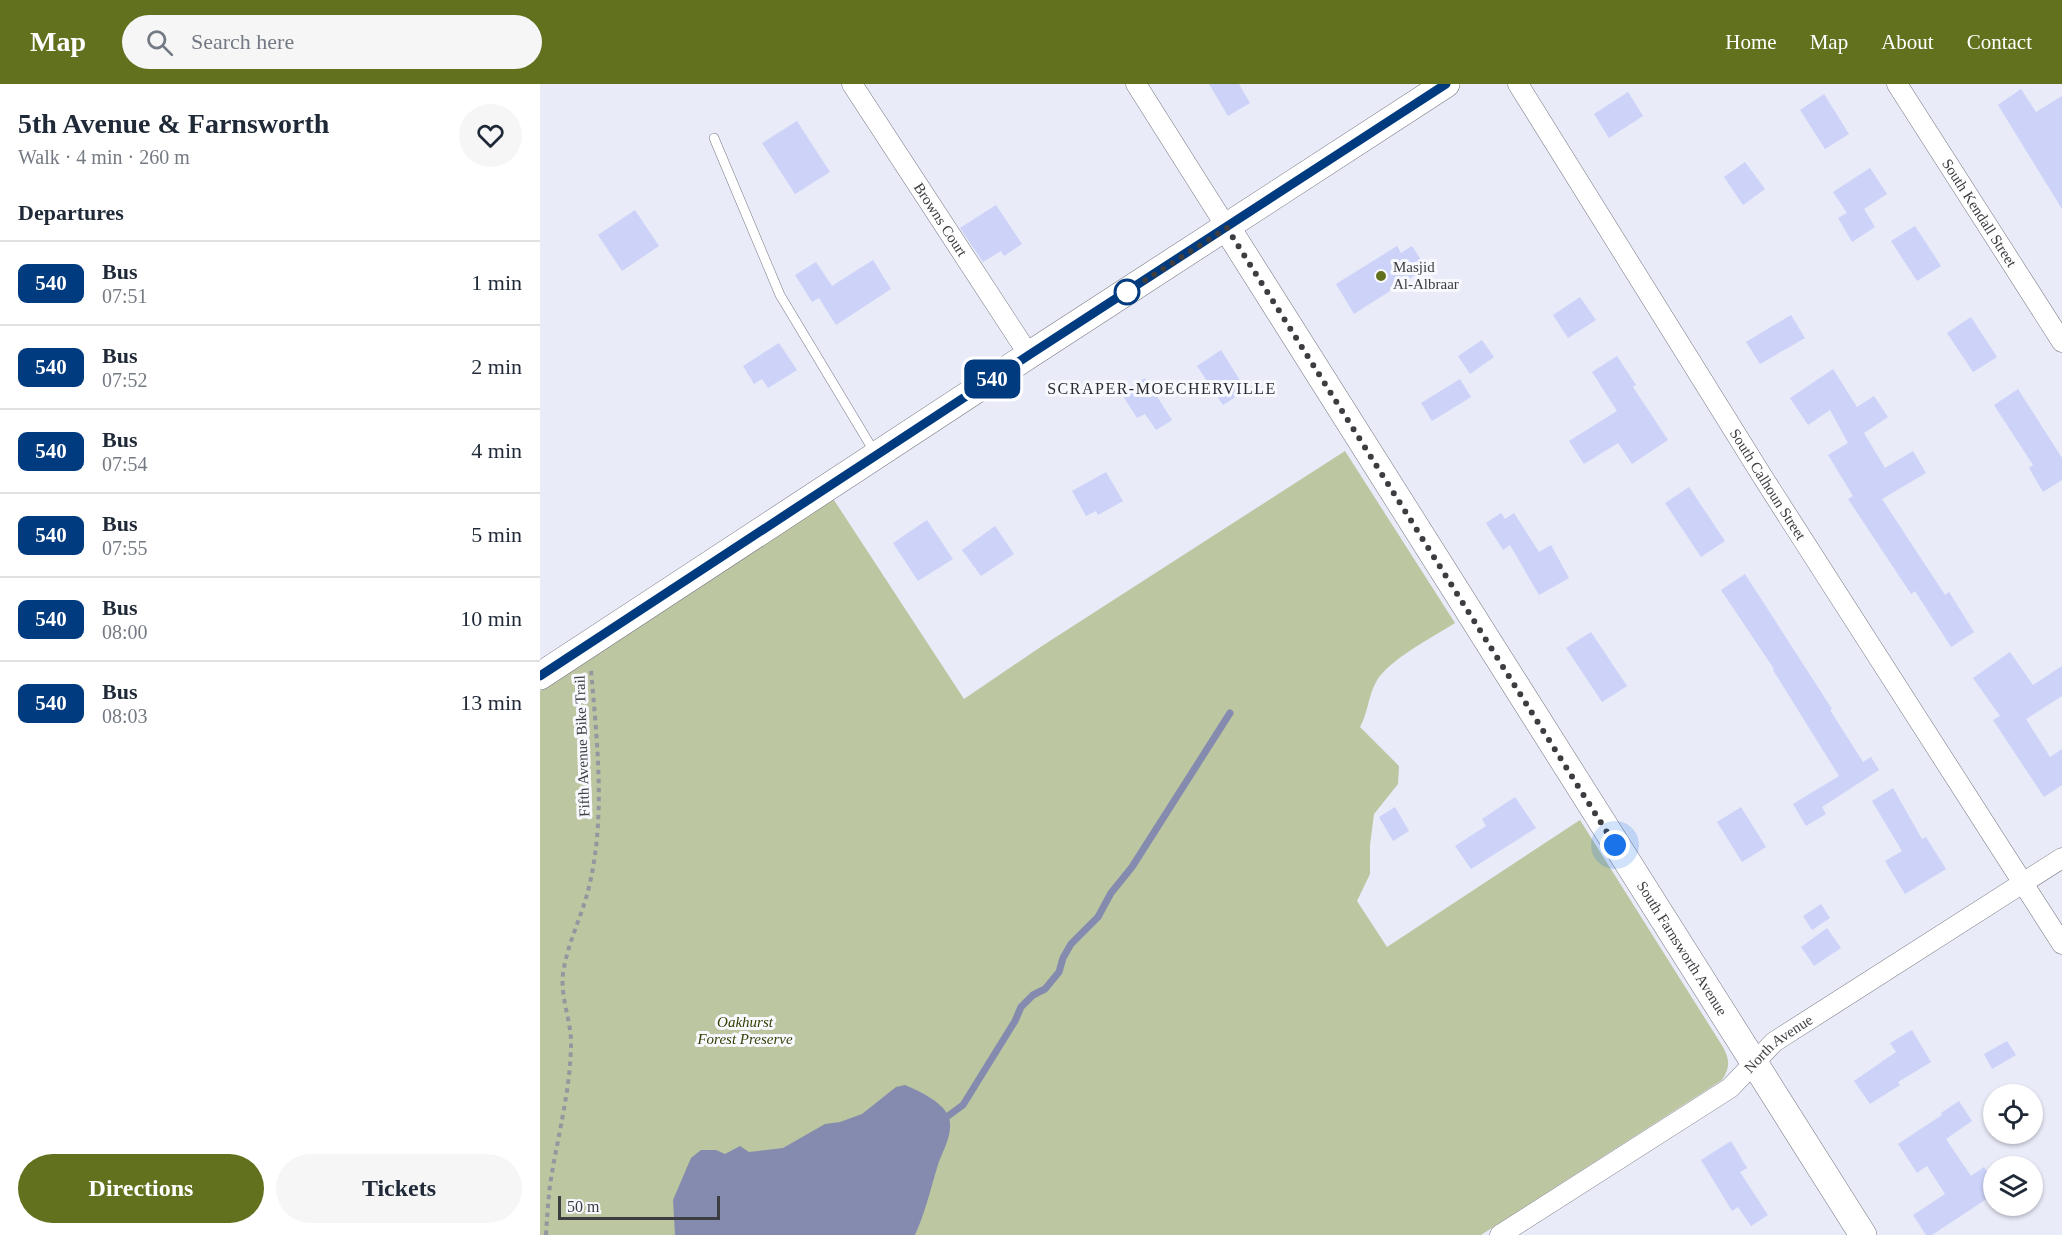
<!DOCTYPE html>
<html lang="en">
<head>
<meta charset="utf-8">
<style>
  :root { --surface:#fff; --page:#f6f6f7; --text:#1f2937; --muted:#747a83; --line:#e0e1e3; --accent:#61711e }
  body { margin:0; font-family:"Times New Roman",serif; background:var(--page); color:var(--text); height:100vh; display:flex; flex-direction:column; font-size:22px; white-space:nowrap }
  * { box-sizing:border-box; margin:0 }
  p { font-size:20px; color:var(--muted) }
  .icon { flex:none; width:33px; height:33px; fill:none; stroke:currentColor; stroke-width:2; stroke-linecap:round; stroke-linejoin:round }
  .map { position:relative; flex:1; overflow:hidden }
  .drawer { display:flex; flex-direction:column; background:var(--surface); width:540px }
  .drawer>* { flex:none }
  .badge { padding:0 12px; border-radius:9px; font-size:21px; line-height:39px }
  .fabs { position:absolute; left:1443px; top:1000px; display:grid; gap:12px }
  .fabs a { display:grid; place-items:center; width:60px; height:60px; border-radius:50%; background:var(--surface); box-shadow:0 2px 4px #0004; font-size:30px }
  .scale { position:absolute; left:18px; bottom:15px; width:162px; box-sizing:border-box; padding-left:6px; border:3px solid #3c3d41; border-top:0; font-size:16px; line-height:21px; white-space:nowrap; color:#3c3d41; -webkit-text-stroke:4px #f8f9fe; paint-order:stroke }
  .you { position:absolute; width:30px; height:30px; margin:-15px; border:4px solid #fff; border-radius:50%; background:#1a73e8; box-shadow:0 0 0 9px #1a73e833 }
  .map>.badge { position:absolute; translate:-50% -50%; box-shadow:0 0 0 3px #fff }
  h2 { padding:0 18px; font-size:22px; line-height:54px }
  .round { display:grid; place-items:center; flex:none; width:63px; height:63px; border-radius:32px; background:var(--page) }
  .head { display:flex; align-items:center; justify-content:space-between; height:102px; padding:0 18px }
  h1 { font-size:28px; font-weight:800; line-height:45px }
  .action { display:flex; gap:12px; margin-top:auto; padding:12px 18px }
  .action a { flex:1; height:69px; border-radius:36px; background:var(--accent); color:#fff; font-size:24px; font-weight:800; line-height:69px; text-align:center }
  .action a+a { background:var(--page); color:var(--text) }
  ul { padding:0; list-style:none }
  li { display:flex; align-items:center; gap:18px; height:84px; padding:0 18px; border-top:2px solid var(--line) }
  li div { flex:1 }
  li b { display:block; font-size:22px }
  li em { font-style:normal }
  li .badge { min-width:66px; font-weight:700; text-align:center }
  header { display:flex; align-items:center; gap:36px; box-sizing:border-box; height:84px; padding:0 30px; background:var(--accent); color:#fff }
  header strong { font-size:28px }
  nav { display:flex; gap:33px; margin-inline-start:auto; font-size:21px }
  .search { width:420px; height:54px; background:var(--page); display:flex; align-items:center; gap:15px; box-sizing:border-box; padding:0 21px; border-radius:33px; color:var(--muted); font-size:22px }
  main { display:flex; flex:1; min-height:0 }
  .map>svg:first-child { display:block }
  .green { fill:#bcc6a1 }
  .water { fill:#858bae }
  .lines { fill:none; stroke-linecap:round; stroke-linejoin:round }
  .stream { stroke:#858bae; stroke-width:7 }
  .building { fill:#ccd2f8 }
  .lane-casing { stroke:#747681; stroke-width:10 }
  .street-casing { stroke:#747681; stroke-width:21 }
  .secondary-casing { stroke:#747681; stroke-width:28 }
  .path { stroke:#95969f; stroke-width:4; stroke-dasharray:4.5 4.5; stroke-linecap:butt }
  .lane { stroke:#fff; stroke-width:9 }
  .street { stroke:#fff; stroke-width:20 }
  .secondary { stroke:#fff; stroke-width:27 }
  .line-casing { stroke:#fff; stroke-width:14 }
  .line { stroke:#003b80; stroke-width:9 }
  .walk { stroke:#3c3d41; stroke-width:6; stroke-dasharray:0 10.8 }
  .poi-dot { fill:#61711e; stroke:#f8f9fe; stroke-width:2 }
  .stop-dot { fill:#fff; stroke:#003b80; stroke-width:3 }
  .labels { text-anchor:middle; stroke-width:6; stroke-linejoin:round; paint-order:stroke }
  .street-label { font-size:15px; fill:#3c3d41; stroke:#f8f9fe }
  .poi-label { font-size:15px; fill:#3c3d41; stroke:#f8f9fe; text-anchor:start }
  .park-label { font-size:15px; font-style:italic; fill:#343f00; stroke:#f8f9fe }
  .neighbourhood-label { font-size:16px; letter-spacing:1.5px; fill:#282a33; stroke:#f8f9fe }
</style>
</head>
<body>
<header>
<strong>Map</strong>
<div class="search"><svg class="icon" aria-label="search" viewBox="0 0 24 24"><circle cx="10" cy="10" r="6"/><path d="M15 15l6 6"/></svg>Search here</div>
<nav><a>Home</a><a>Map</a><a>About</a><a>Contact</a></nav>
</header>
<main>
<section class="drawer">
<div class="head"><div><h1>5th Avenue &amp; Farnsworth</h1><p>Walk · 4 min · 260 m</p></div><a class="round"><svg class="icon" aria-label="heart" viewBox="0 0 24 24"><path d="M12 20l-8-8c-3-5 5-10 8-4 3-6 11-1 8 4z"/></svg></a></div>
<h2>Departures</h2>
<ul>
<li><span class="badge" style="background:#003b80;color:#fff">540</span><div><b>Bus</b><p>07:51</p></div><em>1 min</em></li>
<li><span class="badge" style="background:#003b80;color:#fff">540</span><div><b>Bus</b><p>07:52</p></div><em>2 min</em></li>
<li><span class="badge" style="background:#003b80;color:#fff">540</span><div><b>Bus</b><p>07:54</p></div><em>4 min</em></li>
<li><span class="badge" style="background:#003b80;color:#fff">540</span><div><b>Bus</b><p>07:55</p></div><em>5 min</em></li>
<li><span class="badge" style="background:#003b80;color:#fff">540</span><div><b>Bus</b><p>08:00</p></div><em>10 min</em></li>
<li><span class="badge" style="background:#003b80;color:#fff">540</span><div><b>Bus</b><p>08:03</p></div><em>13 min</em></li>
</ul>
<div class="action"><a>Directions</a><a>Tickets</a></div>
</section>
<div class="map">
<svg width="1522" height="1151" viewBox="0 0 1522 1151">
  <rect width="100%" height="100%" fill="#e9ebf8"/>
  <!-- green -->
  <path class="green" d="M805,367L915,539C893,553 848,576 836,598C828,612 828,629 820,643L859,682L858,700L834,730L830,761V790L817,817L847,863L1040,736L1183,963C1190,976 1190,984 1182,996L941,1151H0V607L162,502L292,413L424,615L502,562Z"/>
  <!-- water -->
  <path class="water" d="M365,1001C379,1007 405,1019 409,1034C414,1051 401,1069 397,1084C390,1107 385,1129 375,1151H135L133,1116L151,1074L161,1066H176L185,1070L200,1062L209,1068L243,1064L285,1040L300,1038L322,1030L356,1003Z"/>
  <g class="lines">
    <!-- stream -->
    <path class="stream" d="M408,1032L423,1021L475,937L481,923L493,911L505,905L519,888L523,874L531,860L558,833L571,809L592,783L690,629"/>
  </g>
  <!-- building -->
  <path class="building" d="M669,0H699L710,19L688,32Z
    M1481,5L1496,28L1522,12V125L1458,21Z
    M1088,8L1103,32L1069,54L1054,30Z
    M1284,10L1309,50L1285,65L1260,26Z
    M257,37L290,88L255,110L222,59Z
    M1205,78L1225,105L1203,121L1184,93Z
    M1330,84L1347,110L1324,125L1335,143L1312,158L1298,134L1307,129L1293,108Z
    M456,121L482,160L464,172L461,167L443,178L420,144Z
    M95,126L119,162L82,187L58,151Z
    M1375,142L1401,182L1377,197L1351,157Z
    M857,162L861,169L872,162L886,184L814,230L796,200Z
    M333,176L351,205L296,241L279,214L272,218L255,191L276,178L292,202Z
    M1040,213L1056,236L1028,254L1013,231Z
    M1251,231L1265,254L1220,280L1206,258Z
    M1431,233L1457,273L1433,288L1407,249Z
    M942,256L954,273L930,290L918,272Z
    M239,259L257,286L228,304L222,295L214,300L203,282Z
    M681,266L706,306L683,321L657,282Z
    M1077,272L1096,301L1093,303L1128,356L1092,380L1078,359L1044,380L1029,357L1077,327L1052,288Z
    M1293,285L1317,323L1334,312L1348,333L1324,349L1345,384L1373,367L1386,389L1342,415L1405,511L1409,508L1434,548L1411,563L1375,507L1371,510L1308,415L1313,412L1288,371L1308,359L1290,326L1268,341L1250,314Z
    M605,294L632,336L616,346L605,330L597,334L581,309Z
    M920,295L931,313L892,337L881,319Z
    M1478,305L1522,374V396L1503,408L1489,384L1493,381L1454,321Z
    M566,388L583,417L558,431L556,427L546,432L532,407Z
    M1149,403L1185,457L1161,473L1125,419Z
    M961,429L965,435L974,429L999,468L1011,461L1029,494L999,511L970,461L963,466L946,439Z
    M387,436L413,475L378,497L353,459Z
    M455,442L474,470L441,492L422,466Z
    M1205,490L1292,625L1290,626L1323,678L1331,673L1339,686L1282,723L1286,730L1266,742L1253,720L1299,692L1233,586L1234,585L1181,506Z
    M1051,548L1087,602L1062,618L1026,564Z
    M1470,568L1493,601L1522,582V612L1486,635L1510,673L1522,665V701L1504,713L1453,636L1460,632L1433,594Z
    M1353,704L1382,755L1386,753L1406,785L1365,810L1345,777L1362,767L1332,717Z
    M975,713L996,744L931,785L915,762L946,742L942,735Z
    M855,723L869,747L853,757L839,733Z
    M1201,723L1226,763L1202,778L1177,738Z
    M1281,820L1290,834L1272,846L1263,832Z
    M1287,844L1301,864L1274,882L1261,863Z
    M1372,946L1391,978L1358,998L1360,1001L1330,1020L1314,997L1356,968L1350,959Z
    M1467,957L1476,971L1452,985L1444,970Z
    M1419,1017L1432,1037L1406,1055L1431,1092L1444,1083L1454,1097V1110L1392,1151H1386L1373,1131L1405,1110L1387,1082L1377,1089L1358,1060L1402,1031L1401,1029Z
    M1191,1057L1207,1084L1200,1088L1228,1131L1211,1142L1198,1123L1192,1127L1161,1076Z"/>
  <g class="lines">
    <defs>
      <path id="lane" d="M174,54L240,211L335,369"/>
      <g id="street">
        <path id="s1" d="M312,0L489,271"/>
        <path d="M596,0L687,144"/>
        <path id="s2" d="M978,0L1224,395L1522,860"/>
        <path id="s3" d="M1357,0L1522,258"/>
        <path id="s4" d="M960,1151L1190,1004L1234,958L1522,774"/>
      </g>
      <g id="secondary">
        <path id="s5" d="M687,144L1323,1151"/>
        <path d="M0,592L489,271L906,0"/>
      </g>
    </defs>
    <!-- lane casing -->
    <use href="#lane" class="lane-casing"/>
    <!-- street casing -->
    <use href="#street" class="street-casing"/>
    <!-- secondary casing -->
    <use href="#secondary" class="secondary-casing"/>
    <!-- path -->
    <path class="path" d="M6,1151C7,1134 8,1118 10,1101C17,1055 30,1009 31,962C32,938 20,914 23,890C27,860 42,832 49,803C66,733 57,657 51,586"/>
    <!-- lane -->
    <use href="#lane" class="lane"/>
    <!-- street -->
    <use href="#street" class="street"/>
    <!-- secondary -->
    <use href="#secondary" class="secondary"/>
  </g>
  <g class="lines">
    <defs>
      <path id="line" d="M0,592L489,271L906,0"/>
    </defs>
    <!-- line casing -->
    <use href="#line" class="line-casing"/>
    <!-- line -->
    <use href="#line" class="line"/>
    <!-- walk -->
    <path class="walk" d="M587,208L687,144L1075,761"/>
  </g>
  <!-- markers -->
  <circle class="poi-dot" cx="841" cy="192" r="6"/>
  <circle class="stop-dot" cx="587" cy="208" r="12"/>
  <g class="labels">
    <!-- street labels -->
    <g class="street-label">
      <text dy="5" stroke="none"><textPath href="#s3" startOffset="153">South Kendall Street</textPath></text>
      <text dy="5" stroke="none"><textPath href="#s1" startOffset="162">Browns Court</textPath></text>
      <text dy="5" stroke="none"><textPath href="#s2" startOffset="472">South Calhoun Street</textPath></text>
      <text transform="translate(42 662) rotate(-92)" y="5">Fifth Avenue Bike Trail</text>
      <text dy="5" stroke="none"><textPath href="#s5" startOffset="852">South Farnsworth Avenue</textPath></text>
      <text dy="5" stroke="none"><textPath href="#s4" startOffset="339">North Avenue</textPath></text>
    </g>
    <!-- poi labels -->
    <g class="poi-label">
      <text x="853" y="188">Masjid<tspan x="853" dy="17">Al-Albraar</tspan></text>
    </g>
    <!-- park labels -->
    <g class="park-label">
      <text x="205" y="943">Oakhurst<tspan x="205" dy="17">Forest Preserve</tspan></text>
    </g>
    <!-- neighbourhood labels -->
    <g class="neighbourhood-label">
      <text x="622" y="310">SCRAPER-MOECHERVILLE</text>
    </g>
  </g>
</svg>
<div class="fabs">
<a><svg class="icon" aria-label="locate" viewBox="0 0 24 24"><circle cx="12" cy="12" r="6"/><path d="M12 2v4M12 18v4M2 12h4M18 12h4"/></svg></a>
<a><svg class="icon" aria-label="layers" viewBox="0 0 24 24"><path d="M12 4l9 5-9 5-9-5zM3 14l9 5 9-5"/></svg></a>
</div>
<div class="scale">50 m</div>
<div class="you" style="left:1075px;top:761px"></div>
<b class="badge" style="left:452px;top:295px;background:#003b80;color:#fff">540</b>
</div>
</main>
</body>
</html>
